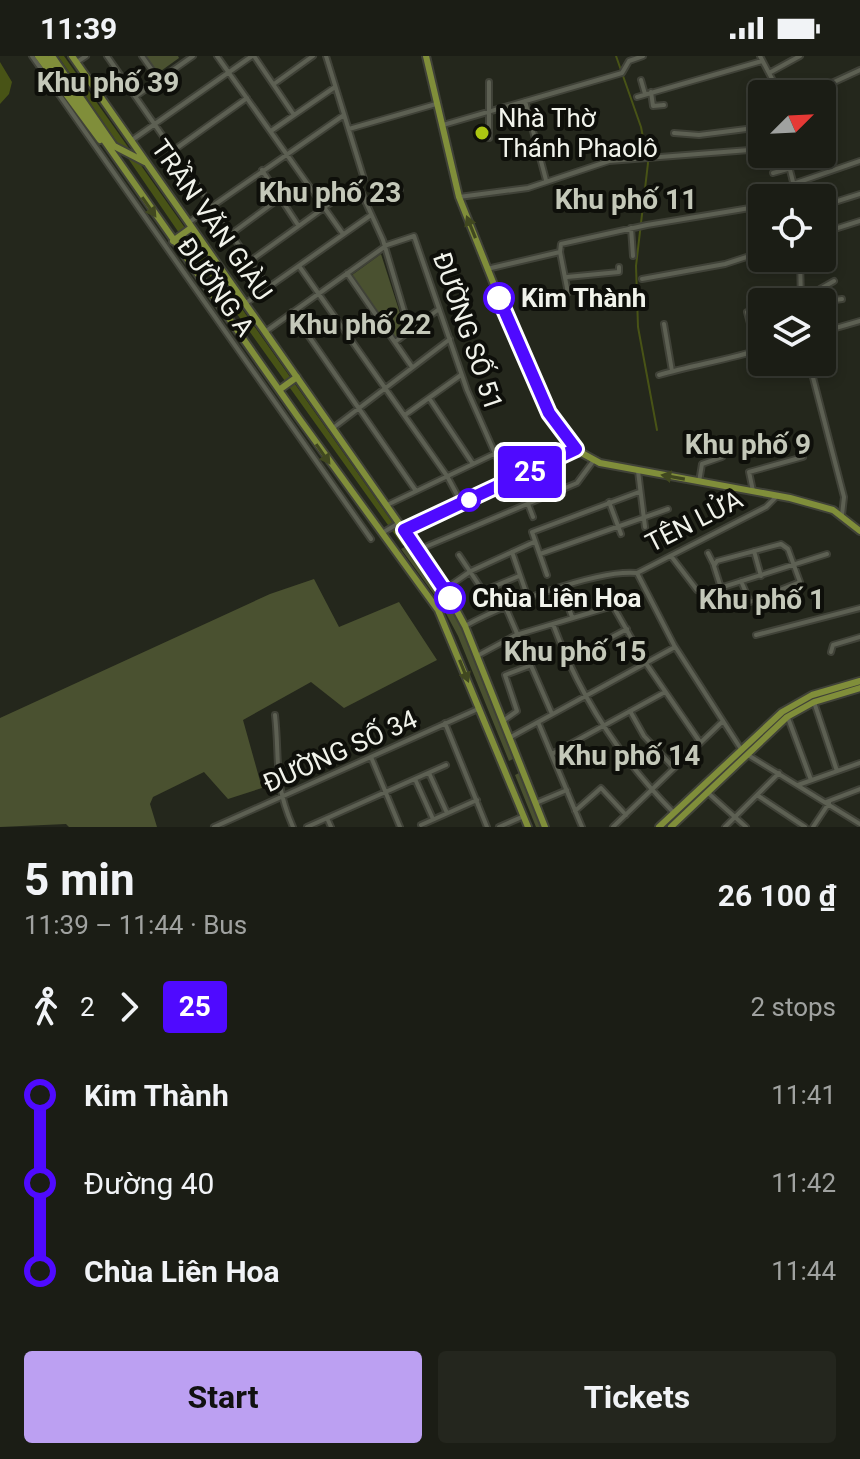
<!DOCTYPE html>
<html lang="en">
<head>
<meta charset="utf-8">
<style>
  :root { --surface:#1b1d15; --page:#24261e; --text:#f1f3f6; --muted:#a0a2a0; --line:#393b34; --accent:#bca0f2 }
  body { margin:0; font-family:Roboto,sans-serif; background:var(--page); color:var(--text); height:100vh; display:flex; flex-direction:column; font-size:30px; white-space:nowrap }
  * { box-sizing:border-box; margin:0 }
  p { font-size:26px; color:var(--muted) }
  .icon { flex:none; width:44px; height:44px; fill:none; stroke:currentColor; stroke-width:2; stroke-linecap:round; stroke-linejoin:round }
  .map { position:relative; height:771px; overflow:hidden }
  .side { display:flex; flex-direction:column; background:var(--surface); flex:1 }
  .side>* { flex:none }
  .badge { padding:0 16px; border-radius:6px; font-size:28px; line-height:52px }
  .needle { width:52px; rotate:66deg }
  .fabs { position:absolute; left:748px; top:24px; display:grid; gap:16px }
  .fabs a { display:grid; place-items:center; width:88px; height:88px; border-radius:8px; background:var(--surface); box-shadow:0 4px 12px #0003,0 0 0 2px var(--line); font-size:40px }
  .map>.badge { position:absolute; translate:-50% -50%; box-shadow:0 0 0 4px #fff }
  .legs { display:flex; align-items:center; gap:12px; height:88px; padding:0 24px; font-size:26px }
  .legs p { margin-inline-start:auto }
  .head { display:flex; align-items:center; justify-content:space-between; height:136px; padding:0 24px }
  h1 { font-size:44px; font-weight:700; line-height:60px }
  .action { display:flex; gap:16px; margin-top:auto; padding:16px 24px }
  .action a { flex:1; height:92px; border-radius:8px; background:var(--accent); color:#111; font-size:32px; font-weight:700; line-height:92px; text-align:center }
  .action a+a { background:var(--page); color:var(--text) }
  ul { padding:0 24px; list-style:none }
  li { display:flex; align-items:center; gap:28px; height:88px; font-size:30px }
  li i { display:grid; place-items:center; width:12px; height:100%; margin:0 10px; background:currentColor }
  li i::after { content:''; width:20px; height:20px; margin:-10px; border:6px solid; border-radius:50%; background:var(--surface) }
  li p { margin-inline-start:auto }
  li:first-child i { background:linear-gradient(#0000 50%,currentColor 0) }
  li:last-child i { background:linear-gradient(currentColor 50%,#0000 0) }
  .status { display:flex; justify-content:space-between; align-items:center; height:56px; padding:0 40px; background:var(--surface); direction:ltr }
  .status svg { height:22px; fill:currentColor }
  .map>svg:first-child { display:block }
  .green { fill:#4a5130 }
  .water { fill:#485316 }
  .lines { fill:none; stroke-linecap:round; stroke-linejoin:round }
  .stream { stroke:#485316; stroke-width:2 }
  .minor-casing { stroke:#404238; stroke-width:8 }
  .major-casing { stroke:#404238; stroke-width:10 }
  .minor { stroke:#5d6053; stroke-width:4 }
  .major { stroke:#808e3a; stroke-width:6 }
  .oneway { fill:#414820 }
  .line-1-casing { stroke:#fff; stroke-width:18 }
  .line-1 { stroke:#4f0aff; stroke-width:12 }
  .poi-dot { fill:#acc612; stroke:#0e0f0a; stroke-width:3 }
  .stop-1-dot { fill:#fff; stroke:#4f0aff; stroke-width:4 }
  .labels { text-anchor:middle; stroke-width:8; stroke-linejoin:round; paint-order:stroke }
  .poi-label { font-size:26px; fill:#f1f3eb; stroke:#0e0f0a; text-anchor:start }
  .street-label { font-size:26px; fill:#f1f3eb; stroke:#0e0f0a }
  .stop-label { font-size:26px; font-weight:bold; fill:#f1f3eb; stroke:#0e0f0a; text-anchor:start }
  .neighbourhood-label { font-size:28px; font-weight:bold; fill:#c4c8b9; stroke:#0e0f0a }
</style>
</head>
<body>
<div class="status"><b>11:39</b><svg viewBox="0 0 49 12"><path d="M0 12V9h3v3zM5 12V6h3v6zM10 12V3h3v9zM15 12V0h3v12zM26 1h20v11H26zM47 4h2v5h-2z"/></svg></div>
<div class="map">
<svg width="860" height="771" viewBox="0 0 860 771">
  <rect width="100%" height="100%" fill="#24271c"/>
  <!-- green -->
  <path class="green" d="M145,0H178L179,2L158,17Z
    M381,198L405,273L395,282L352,219Z
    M410,488L464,573L515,702L509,705L458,580L441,548L401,493Z
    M314,523L339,571L399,546L437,604L344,652L311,626L243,664L262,732L228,743L204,716L153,741L150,748L157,771H69L66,768L0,771V662L270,538Z
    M711 545a10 10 0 1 1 20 0a10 10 0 1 1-20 0Z
    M521,716L543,771H536L515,719Z"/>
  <!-- water -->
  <path class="water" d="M58,0H64L402,480L403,490L177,174Z
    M0,6L12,26L9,38L0,48Z"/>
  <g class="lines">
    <!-- stream -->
    <path class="stream" d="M616,0L641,71L648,107L636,210L638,271L657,374"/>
    <defs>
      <path id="minor" d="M32,0L371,483
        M107,0L268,231
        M142,0L159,24
        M217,0L343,178
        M254,0L294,59
        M760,0L780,38
        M77,6L86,0
        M769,17L800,0
        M641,24L645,38
        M274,28L313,0
        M651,36L653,50L664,49
        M808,38L860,14
        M136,40L193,0
        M637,41L762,5
        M525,45L546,124
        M443,69L622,17L629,5L643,0
        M349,73L436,48
        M271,75L335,31
        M674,77L699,79L762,71
        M489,82V26
        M132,84L252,0
        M174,94L247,42
        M786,98L797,142
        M262,114L298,169
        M773,117L791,112
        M796,127L860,105
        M358,129L383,184L410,275
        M459,141L528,132L609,105L762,93
        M366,147L400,133
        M822,150L860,138
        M188,167L344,59
        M631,172L633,200
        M822,177L860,165
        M231,178L280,142
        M800,202L801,246
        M250,205L364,123L326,0
        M299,210L447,420L462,448
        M487,213L560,196L561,188L647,169L762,150
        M347,217L412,311
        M567,221L619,216V211
        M642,223L725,208L762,196
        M816,246L820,233L834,225
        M822,246L842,243
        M246,247L371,159
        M538,247L568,237L560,196
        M292,256L416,435
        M747,256L752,275L762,271
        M664,268L672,315
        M265,276L387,189L414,180L467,334L508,427
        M822,276L860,265
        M395,286L439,253
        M809,306L844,441L842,459
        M659,319C694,309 727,304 762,293
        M429,342L473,408
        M405,359L461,319
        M333,372L450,283
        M638,415L645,471
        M699,426L702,408L722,401
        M753,435L749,416L803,401
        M609,446L621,478
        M528,448L533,461
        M387,449L494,398
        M404,474L576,393
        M382,477L399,467
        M418,494L577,427L594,404
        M754,495L761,520
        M512,496L528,542
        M708,497L714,509
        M540,498L668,453
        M459,499L483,535L519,520
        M671,500L697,534L704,537L827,498
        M637,517L674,589L741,693
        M637,517L766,451L778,439
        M547,519L532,476L639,436
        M721,532L714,510L717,505L781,488L788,493L800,526L750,546L741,525
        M445,533L471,515L534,486
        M562,533L572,561
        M506,552L552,658
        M553,568C579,639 620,702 673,756
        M465,570C501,550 597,513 637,517
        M756,579L860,552
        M831,596L833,589L860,581
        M477,600L516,579L613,550L645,606L700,686
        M567,605L627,573
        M814,646L837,715
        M630,655L644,680L674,712
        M275,659C280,706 273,725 293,771
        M788,662L811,724
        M503,665L517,655L505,619L529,610
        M538,666L582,771
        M445,667L487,771
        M509,682L675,591
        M552,698L665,636
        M748,699L860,768
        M371,701L400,771
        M429,717L447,757
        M415,723L433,763
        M798,729L860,707
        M707,736L746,771
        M757,739L805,771
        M826,746L860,733
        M536,747L567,734
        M575,755L601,732L626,759
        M327,762L331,771
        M421,769L477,744
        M214,771L478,653
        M307,771L446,709
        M499,771L524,760
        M613,771L723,665
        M725,771L779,717
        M813,771L829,747"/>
      <path id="major" d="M38,0L100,84
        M45,0L298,361L438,554L528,771
        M52,0L114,90L145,106
        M72,0L445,533L465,570L545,771
        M426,0L459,141L526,309L562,376L578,395L600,407L790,442L833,454L860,475
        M173,185L191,172
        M279,334L297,321
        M659,771L782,656L812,639L860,625
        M671,771L787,661L814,646L860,632"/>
    </defs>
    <!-- minor casing -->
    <use href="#minor" class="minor-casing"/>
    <!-- major casing -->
    <use href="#major" class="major-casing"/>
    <!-- minor -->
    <use href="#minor" class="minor"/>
    <!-- major -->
    <use href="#major" class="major"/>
  </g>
  <!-- one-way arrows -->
  <defs><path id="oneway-solid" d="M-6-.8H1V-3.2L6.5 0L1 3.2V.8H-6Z" transform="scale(2)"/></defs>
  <g class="oneway">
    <use href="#oneway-solid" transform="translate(149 151) rotate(55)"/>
    <use href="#oneway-solid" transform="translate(471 171) rotate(-112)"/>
    <use href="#oneway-solid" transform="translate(323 398) rotate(55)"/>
    <use href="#oneway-solid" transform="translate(673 421) rotate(-170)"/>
    <use href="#oneway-solid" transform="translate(464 615) rotate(68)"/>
  </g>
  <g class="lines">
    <defs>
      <path id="line-1" d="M450,542L404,474L576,393L549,357L499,242"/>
    </defs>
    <!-- line-1 casing -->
    <use href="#line-1" class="line-1-casing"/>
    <!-- line-1 -->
    <use href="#line-1" class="line-1"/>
  </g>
  <!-- markers -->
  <circle class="poi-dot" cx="482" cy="77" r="8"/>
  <g class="stop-1-dot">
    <circle cx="499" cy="242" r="14"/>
    <circle cx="469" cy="444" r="10"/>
    <circle cx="450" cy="542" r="14"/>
  </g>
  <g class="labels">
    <!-- poi labels -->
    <g class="poi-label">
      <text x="498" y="71">Nhà Thờ<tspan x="498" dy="30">Thánh Phaolô</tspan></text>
    </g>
    <!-- street labels -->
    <g class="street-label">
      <text transform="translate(212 164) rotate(55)" y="9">TRẦN VĂN GIÀU</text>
      <text transform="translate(216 231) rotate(55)" y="9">ĐƯỜNG A</text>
      <text transform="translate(468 275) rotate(71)" y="9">ĐƯỜNG SỐ 51</text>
      <text transform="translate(694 465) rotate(-27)" y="9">TÊN LỬA</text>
      <text transform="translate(340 695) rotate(-24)" y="9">ĐƯỜNG SỐ 34</text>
    </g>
    <!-- stop labels -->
    <g class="stop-label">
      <text x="521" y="251">Kim Thành</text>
      <text x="472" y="551">Chùa Liên Hoa</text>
    </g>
    <!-- neighbourhood labels -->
    <g class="neighbourhood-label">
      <text x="108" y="36">Khu phố 39</text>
      <text x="330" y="146">Khu phố 23</text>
      <text x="626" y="153">Khu phố 11</text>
      <text x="360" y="278">Khu phố 22</text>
      <text x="748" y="398">Khu phố 9</text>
      <text x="762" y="553">Khu phố 1</text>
      <text x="575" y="605">Khu phố 15</text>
      <text x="629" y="709">Khu phố 14</text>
    </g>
  </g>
</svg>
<div class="fabs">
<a><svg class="needle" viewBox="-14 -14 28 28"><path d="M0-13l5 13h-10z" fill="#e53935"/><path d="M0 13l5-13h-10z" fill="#a0a2a0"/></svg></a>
<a><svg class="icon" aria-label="locate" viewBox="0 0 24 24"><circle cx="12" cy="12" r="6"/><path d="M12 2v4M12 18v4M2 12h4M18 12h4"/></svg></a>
<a><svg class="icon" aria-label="layers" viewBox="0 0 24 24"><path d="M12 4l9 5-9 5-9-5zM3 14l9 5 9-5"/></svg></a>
</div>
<b class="badge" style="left:530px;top:416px;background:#4f0aff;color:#fff">25</b>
</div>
<section class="side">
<div class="head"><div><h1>5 min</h1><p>11:39 – 11:44 · Bus</p></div><b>26 100 ₫</b></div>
<div class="legs"><svg class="icon" aria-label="walk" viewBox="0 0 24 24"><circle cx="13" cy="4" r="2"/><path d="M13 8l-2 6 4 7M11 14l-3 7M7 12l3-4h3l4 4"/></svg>2<svg class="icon" aria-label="forward" viewBox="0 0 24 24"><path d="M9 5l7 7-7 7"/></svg><b class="badge" style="background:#4f0aff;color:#fff">25</b><p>2 stops</p></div>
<ul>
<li><i style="color:#4f0aff"></i><b>Kim Thành</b><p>11:41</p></li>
<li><i style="color:#4f0aff"></i><span>Đường 40</span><p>11:42</p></li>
<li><i style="color:#4f0aff"></i><b>Chùa Liên Hoa</b><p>11:44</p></li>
</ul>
<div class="action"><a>Start</a><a>Tickets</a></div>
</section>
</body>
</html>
